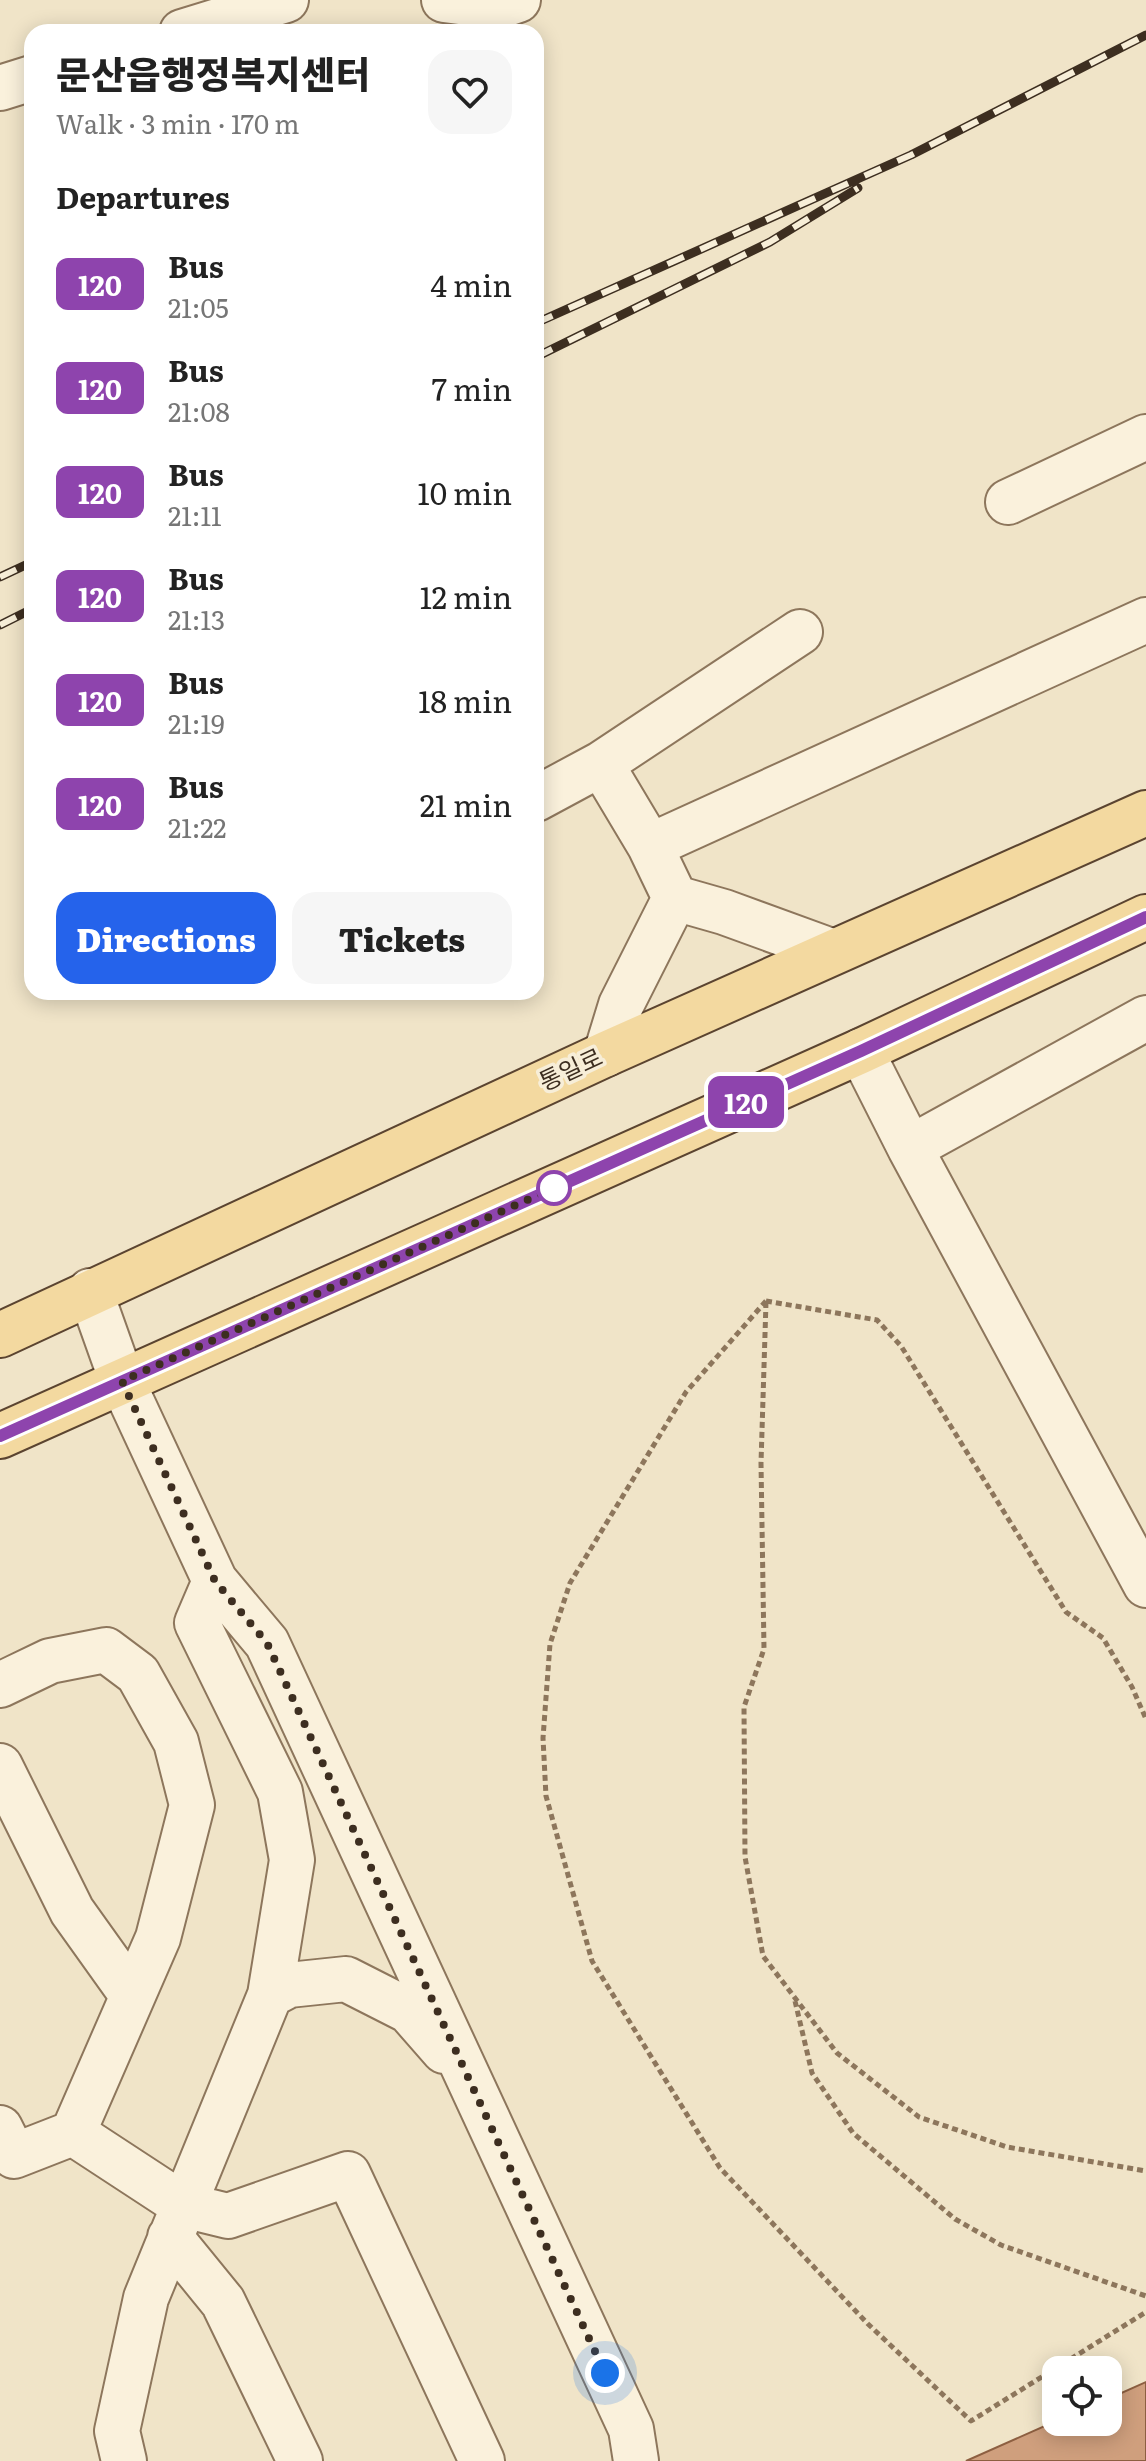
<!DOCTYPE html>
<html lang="en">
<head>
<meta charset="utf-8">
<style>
  :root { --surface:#fff; --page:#f6f6f6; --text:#222; --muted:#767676; --accent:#2563eb }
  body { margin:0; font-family:Literata,"Noto Sans KR",serif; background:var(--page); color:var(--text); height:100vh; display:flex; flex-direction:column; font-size:30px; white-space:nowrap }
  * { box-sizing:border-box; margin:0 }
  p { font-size:26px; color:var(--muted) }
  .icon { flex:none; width:44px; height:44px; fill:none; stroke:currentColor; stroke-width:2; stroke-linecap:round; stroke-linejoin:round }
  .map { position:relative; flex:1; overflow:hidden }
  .details { position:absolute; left:24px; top:24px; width:520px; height:976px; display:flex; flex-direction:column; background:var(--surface); border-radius:24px; box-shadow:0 4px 20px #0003 }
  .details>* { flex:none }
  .badge { padding:0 16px; border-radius:12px; font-size:28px; line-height:52px }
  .controls { position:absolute; left:1042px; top:2356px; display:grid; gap:16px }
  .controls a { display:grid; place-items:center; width:80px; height:80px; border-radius:16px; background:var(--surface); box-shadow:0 4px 20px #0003; font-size:40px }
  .you { position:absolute; width:40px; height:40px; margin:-20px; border:6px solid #fff; border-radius:50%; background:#1a73e8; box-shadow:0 0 0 12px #1a73e833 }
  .map>.badge { position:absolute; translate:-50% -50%; box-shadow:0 0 0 4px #fff }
  h2 { padding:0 32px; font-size:30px; line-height:72px }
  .round { display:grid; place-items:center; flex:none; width:84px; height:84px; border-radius:24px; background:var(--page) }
  .summary { display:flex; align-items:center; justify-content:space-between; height:136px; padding:0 32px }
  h1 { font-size:38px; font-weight:800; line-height:60px }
  .cta { display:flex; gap:16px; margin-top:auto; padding:16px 32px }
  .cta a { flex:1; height:92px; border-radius:24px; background:var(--accent); color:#fff; font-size:32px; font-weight:800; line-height:92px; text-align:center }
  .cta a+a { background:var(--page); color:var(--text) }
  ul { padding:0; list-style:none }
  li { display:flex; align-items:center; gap:24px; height:104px; padding:0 32px }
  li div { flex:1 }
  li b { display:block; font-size:30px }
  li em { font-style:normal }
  li .badge { min-width:88px; font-weight:700; text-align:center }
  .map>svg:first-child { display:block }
  .building { fill:#cf9f7d; stroke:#8d5f41; stroke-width:2 }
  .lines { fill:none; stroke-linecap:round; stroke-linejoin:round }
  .minor-casing { stroke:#8d765c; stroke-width:48 }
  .major-casing { stroke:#5b4430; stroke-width:48 }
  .path { stroke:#8d765c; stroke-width:5; stroke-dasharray:6 4; stroke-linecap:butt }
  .minor { stroke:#faf1dc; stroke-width:44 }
  .major { stroke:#f3d9a0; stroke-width:44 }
  .rail-casing { stroke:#3d2e20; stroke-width:9 }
  .rail { stroke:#f7eed8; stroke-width:6; stroke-dasharray:18; stroke-linecap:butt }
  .line-casing { stroke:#fff; stroke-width:18 }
  .line { stroke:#8e44ad; stroke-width:12 }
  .walk { stroke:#3d2e20; stroke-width:8; stroke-dasharray:0 14.4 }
  .stop-dot { fill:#fff; stroke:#8e44ad; stroke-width:4 }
  .labels { text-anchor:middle; stroke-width:7; stroke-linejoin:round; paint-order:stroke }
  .street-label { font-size:24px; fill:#3d2e20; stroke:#f7eed8 }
</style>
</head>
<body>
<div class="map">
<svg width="1146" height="2461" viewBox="0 0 1146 2461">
  <rect width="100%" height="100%" fill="#f0e4c8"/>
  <!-- building -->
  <path class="building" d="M1146,2382V2461H966L1056,2421L1108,2422V2399Z"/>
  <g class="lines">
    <defs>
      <path id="minor" d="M444,0L498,7L518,0
        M182,32L286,0
        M0,88L32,78
        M1008,502L1146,437
        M800,632L601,764L650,846L675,898L724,912L831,951
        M536,799L601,764
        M650,846L1146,620
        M861,1051L910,1148L1146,1585
        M606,1054L621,1005L675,898
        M910,1148L1146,1018
        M90,1291L122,1381L215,1581L267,1643L631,2429L636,2461
        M0,1685L50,1661L106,1650L138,1674L176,1742L192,1805L158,1938L73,2133L14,2156L0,2128
        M0,1766L72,1911L132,1995
        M270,1995L289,1985L346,1979L409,2011L444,2051
        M73,2133L183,2205L228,2216L348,2174L482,2461
        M170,2237L223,2302L300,2461
        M124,2461L117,2431L146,2298L270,1995L292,1860L280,1792L197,1623L215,1581"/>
      <path id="major" d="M0,1335L606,1054L1146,813
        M0,1436L861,1051L1146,917"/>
    </defs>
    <!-- minor casing -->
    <use href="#minor" class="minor-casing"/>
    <!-- major casing -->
    <use href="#major" class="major-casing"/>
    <!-- path -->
    <path class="path" d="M766,1301L686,1392L570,1583L550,1644L543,1738L546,1796L592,1961L720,2168L868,2324L971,2421L1146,2312
      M766,1301L877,1320L901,1346L1066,1612L1103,1638L1132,1687L1146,1719
      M766,1302L761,1463L764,1649L744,1707L745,1857L763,1956L837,2053L919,2117L1007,2147L1146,2171
      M795,2001L812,2073L853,2133L955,2219L1001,2245L1146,2296"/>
    <!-- minor -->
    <use href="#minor" class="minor"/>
    <!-- major -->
    <use href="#major" class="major"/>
    <defs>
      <path id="rail" d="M536,323L911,155L1146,35
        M536,357L770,242L858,188
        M0,577L32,562
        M0,625L32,609"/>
    </defs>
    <!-- rail casing -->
    <use href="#rail" class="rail-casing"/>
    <!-- rail -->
    <use href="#rail" class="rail"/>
  </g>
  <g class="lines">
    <defs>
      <path id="line" d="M0,1436L861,1051L1146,917"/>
    </defs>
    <!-- line casing -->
    <use href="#line" class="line-casing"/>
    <!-- line -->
    <use href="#line" class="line"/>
    <!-- walk -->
    <path class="walk" d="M554,1188L122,1381L215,1581L267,1643L605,2373"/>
  </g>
  <!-- markers -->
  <circle class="stop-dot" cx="554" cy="1188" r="16"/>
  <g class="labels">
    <!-- street labels -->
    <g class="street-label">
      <text transform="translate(571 1070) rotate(-25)" y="8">통일로</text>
    </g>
  </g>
</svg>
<div class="controls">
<a><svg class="icon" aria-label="locate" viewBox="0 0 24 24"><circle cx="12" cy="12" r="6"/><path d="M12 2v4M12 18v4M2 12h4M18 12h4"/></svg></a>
</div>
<div class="you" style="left:605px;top:2373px"></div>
<b class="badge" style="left:746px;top:1102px;background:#8e44ad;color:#fff">120</b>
<section class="details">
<div class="summary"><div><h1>문산읍행정복지센터</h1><p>Walk · 3 min · 170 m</p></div><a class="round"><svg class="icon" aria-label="heart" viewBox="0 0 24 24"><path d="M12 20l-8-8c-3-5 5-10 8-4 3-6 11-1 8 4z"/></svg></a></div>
<h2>Departures</h2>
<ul>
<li><span class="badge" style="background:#8e44ad;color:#fff">120</span><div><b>Bus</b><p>21:05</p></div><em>4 min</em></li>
<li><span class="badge" style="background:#8e44ad;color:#fff">120</span><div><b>Bus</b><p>21:08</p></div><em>7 min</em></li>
<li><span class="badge" style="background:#8e44ad;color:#fff">120</span><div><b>Bus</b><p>21:11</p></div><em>10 min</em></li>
<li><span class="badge" style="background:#8e44ad;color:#fff">120</span><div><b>Bus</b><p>21:13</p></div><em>12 min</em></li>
<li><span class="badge" style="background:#8e44ad;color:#fff">120</span><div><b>Bus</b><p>21:19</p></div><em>18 min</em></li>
<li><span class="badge" style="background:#8e44ad;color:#fff">120</span><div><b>Bus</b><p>21:22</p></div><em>21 min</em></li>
</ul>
<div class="cta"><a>Directions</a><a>Tickets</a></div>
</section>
</div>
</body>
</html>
